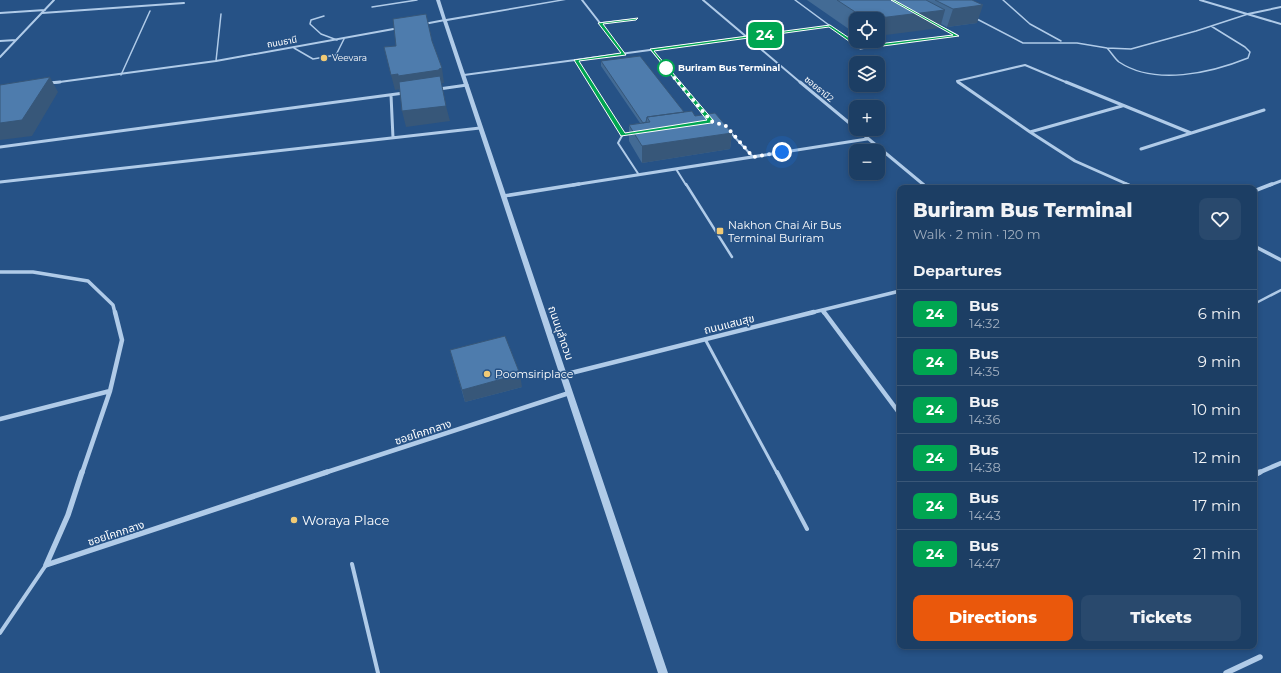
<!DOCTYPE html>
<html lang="en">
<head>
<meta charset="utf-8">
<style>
  :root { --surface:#1c3e64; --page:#29496d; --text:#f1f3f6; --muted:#a0aebf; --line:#3a5778; --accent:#ea580c }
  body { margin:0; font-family:Montserrat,"Noto Sans Thai",sans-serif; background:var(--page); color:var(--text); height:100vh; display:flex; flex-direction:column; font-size:15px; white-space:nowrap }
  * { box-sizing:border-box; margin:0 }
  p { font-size:13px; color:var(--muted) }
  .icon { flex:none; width:22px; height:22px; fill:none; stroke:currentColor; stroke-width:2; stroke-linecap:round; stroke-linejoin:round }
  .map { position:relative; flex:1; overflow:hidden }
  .sheet { position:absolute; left:897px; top:185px; width:360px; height:464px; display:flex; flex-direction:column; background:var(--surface); border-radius:8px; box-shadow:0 2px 6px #0003,0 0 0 1px var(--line) }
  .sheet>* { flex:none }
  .badge { padding:0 8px; border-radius:6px; font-size:14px; line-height:26px }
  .controls { position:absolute; left:849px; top:12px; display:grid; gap:8px }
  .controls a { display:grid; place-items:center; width:36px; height:36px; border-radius:8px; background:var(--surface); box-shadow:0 2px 6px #0003,0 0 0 1px var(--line); font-size:20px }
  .you { position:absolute; width:20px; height:20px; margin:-10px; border:3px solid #fff; border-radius:50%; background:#1a73e8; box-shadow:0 0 0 6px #1a73e833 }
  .map>.badge { position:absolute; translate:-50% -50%; box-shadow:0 0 0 2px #fff }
  h2 { padding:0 16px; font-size:15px; line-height:36px }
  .round { display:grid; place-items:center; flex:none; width:42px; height:42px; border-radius:8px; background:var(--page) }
  .overview { display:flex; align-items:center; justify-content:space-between; height:68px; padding:0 16px }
  h1 { font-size:19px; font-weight:800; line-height:30px }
  .action { display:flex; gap:8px; margin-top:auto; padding:8px 16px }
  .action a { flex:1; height:46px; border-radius:8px; background:var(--accent); color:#fff; font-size:16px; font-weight:800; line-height:46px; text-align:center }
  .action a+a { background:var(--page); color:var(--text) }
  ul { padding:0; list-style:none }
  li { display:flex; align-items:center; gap:12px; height:48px; padding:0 16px; border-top:1px solid var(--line) }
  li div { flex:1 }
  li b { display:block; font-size:15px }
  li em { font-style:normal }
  li .badge { min-width:44px; font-weight:700; text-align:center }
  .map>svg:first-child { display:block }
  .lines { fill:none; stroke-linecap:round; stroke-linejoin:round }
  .service-far4 { stroke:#b0cbe8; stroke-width:1.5 }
  .service-far3 { stroke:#b0cbe8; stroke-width:2 }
  .service-far2 { stroke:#b0cbe8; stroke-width:2.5 }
  .service-far1 { stroke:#b0cbe8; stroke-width:3 }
  .service { stroke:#b0cbe8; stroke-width:4 }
  .minor-far4 { stroke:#b0cbe8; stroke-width:2 }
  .minor-far3 { stroke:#b0cbe8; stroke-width:3 }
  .minor-far2 { stroke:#b0cbe8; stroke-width:3.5 }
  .minor-far1 { stroke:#b0cbe8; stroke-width:4.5 }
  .minor { stroke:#b0cbe8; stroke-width:5.5 }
  .tertiary { fill:#b0cbe8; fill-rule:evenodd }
  .wall { fill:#436b95 }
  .shaded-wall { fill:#375779 }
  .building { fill:#4e7cad; stroke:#375779 }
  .line { fill:#00a651; stroke:#fff }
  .walk { stroke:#fff; stroke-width:4; stroke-dasharray:0 7.2 }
  .poi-dot { fill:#f1ca75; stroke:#265286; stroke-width:1.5 }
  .stop-dot { fill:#fff; stroke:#00a651; stroke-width:2 }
  .labels { text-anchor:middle; stroke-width:3; stroke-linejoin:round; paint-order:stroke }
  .far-street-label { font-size:9px; fill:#fff; stroke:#265286 }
  .far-poi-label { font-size:9px; fill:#fff; stroke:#265286; text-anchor:start }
  .far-stop-label { font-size:9px; font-weight:bold; fill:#fff; stroke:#265286; text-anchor:start }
  .poi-label { font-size:11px; fill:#fff; stroke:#265286; text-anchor:start }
  .street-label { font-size:11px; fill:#fff; stroke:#265286 }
  .near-poi-label { font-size:13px; fill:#fff; stroke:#265286; text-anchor:start }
</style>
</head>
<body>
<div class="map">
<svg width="1281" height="673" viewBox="0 0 1281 673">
  <rect width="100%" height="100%" fill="#265286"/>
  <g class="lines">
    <!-- service-far4 -->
    <path class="service-far4" d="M795,0L860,48L957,35L938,25
      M1003,0L1030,24L1061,41
      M372,7L417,0
      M324,16L311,20L310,24L321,34L337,40
      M975,18L1023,43H1077L1107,48L1131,49L1196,31L1248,14
      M600,23L636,19
      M747,37L830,26
      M294,48L313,59L336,55L344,39
      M1107,48C1111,52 1115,59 1119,62C1155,86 1211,73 1248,58L1250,52L1245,47L1211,26
      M651,50L679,83
      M576,60L590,83
      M216,61L221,14
      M121,75L150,11"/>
    <!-- service-far3 -->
    <path class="service-far3" d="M590,82L623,134
      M678,82L707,116
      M730,132L753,157
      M633,133L623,134L618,143L639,175
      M676,169L686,185"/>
    <!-- service-far2 -->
    <path class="service-far2" d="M686,184L732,257
      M1256,303L1281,290"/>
    <!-- service-far1 -->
    <path class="service-far1" d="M705,339L777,473"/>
    <!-- service -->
    <path class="service" d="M777,472L807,529
      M352,564L378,673
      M0,633L46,565"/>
    <!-- minor-far4 -->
    <path class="minor-far4" d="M582,0L624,54
      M703,0L801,83
      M1200,0L1281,24
      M0,13L45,10
      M42,13L184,3
      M1248,14L1281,7
      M424,24L445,20
      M0,41L16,40
      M0,57L54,0
      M464,75L747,37
      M52,83L216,61L399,28
      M959,83L957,81L1025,65L1068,83"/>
    <!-- minor-far3 -->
    <path class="minor-far3" d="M800,82L924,185
      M958,82L1030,132L1075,161L1129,185
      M1066,82L1191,133
      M49,83L60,82
      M439,89L467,85
      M391,95L393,138
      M1030,132L1122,106
      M0,147L404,93
      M1141,149L1264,110
      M0,182L480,128
      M573,185L867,139
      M1270,185L1281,181"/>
    <!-- minor-far2 -->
    <path class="minor-far2" d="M922,184L927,188
      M1126,184L1135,188
      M1254,191L1272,184
      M504,196L579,184
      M1254,246L1281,260
      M0,272H33L88,281L113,305L115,313
      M822,310L824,313
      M810,313L900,291"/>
    <!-- minor-far1 -->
    <path class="minor-far1" d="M824,312L900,414
      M563,375L814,312
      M0,419L110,391
      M82,473L110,391L122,340L115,312
      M324,473L569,393
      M1258,473L1281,463"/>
    <!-- minor -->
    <path class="minor" d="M82,472L68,515L46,565L327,472
      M1254,475L1260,472
      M1226,673L1260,657"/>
    <!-- tertiary -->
    <path class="tertiary" d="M436,0H440L446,19L558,0H566L447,21L668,673H658Z"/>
  </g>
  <!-- wall -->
  <path class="wall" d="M807,0H972L977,23L947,27L941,24L940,28L878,19H856V34Z
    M601,61L684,112L695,116L732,133L730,149L642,163L629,141V125L640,123L601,66Z
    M450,350L522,387L465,402Z"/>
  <!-- shaded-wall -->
  <path class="shaded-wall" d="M983,5L977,23L947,27L953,9Z
    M945,10L940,28L878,36V19H871Z
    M442,68L444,83L395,90L391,75Z
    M50,77L58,92L32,136L0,140V123Z
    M446,106L450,121L406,127L402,111Z
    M732,133L730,149L642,163V146Z
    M520,374L522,387L465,402L462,390Z"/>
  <!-- building -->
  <path class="building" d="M837,0H926L945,10L871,19H866Z
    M935,0H972L983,5L953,9Z
    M426,14L432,41L442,68L439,69V70L398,76V74L391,75L384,47L396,46L393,19Z
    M640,56L684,112L647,117L646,122L643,123L601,61Z
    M440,76L446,106L402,111L399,82Z
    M50,77L22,120L0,123V85Z
    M692,111L695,116L715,113L732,133L642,146L629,125L650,122L647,117Z
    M505,336L520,374L462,390L450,350Z"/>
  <!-- line -->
  <path class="line" d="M891,0H894L959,36L860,49L829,27L654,51L713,120V123H711L621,136L574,60L621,53L598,23L638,18L636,20L603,24L626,55L579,61L625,133L707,120L650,49L830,25L861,46L953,35Z"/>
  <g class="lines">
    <!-- walk -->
    <path class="walk" d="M666,68L661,62L711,121L726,126L753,157L782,152"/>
  </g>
  <!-- markers -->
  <g class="poi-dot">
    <circle cx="324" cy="58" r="4"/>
    <rect x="716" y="227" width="8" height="8" rx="2"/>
    <circle cx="487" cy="374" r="4"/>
    <circle cx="294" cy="520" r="4"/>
  </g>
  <circle class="stop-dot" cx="666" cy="68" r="8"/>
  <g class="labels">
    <!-- far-street labels -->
    <g class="far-street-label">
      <text transform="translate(282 42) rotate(-10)" y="3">ถนนธานี</text>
      <text transform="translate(819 89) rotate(40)" y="3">ซอยธานี2</text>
    </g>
    <!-- far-poi labels -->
    <g class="far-poi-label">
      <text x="332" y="61">Veevara</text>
    </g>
    <!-- far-stop labels -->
    <g class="far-stop-label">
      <text x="678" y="71">Buriram Bus Terminal</text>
    </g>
    <!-- poi labels -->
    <g class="poi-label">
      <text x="728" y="229">Nakhon Chai Air Bus<tspan x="728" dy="13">Terminal Buriram</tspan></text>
      <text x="495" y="378">Poomsiriplace</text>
    </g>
    <!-- street labels -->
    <g class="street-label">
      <text transform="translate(729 324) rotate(-14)" y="4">ถนนแสนสุข</text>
      <text transform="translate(561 333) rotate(71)" y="4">ถนนบุลำดวน</text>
      <text transform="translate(423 432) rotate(-18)" y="4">ซอยโคกกลาง</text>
      <text transform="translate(116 533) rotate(-18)" y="4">ซอยโคกกลาง</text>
    </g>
    <!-- near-poi labels -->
    <g class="near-poi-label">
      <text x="302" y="525">Woraya Place</text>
    </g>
  </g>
</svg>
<div class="controls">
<a><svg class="icon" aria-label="locate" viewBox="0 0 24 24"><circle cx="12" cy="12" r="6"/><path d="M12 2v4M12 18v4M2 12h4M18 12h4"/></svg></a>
<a><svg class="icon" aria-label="layers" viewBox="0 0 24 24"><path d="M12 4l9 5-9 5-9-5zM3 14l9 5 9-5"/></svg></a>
<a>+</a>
<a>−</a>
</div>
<div class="you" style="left:782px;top:152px"></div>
<b class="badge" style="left:765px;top:35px;background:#00a651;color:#fff">24</b>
<section class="sheet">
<div class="overview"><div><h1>Buriram Bus Terminal</h1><p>Walk · 2 min · 120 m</p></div><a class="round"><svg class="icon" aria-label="heart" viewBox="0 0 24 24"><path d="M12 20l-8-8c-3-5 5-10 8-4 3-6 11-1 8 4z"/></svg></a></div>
<h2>Departures</h2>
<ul>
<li><span class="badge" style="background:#00a651;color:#fff">24</span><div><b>Bus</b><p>14:32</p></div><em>6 min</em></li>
<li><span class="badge" style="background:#00a651;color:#fff">24</span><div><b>Bus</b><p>14:35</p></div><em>9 min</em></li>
<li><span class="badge" style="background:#00a651;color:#fff">24</span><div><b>Bus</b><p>14:36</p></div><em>10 min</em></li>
<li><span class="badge" style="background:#00a651;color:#fff">24</span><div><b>Bus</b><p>14:38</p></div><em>12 min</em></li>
<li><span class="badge" style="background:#00a651;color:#fff">24</span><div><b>Bus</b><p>14:43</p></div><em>17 min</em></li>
<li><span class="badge" style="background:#00a651;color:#fff">24</span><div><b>Bus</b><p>14:47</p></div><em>21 min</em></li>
</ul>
<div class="action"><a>Directions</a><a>Tickets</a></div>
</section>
</div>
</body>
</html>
